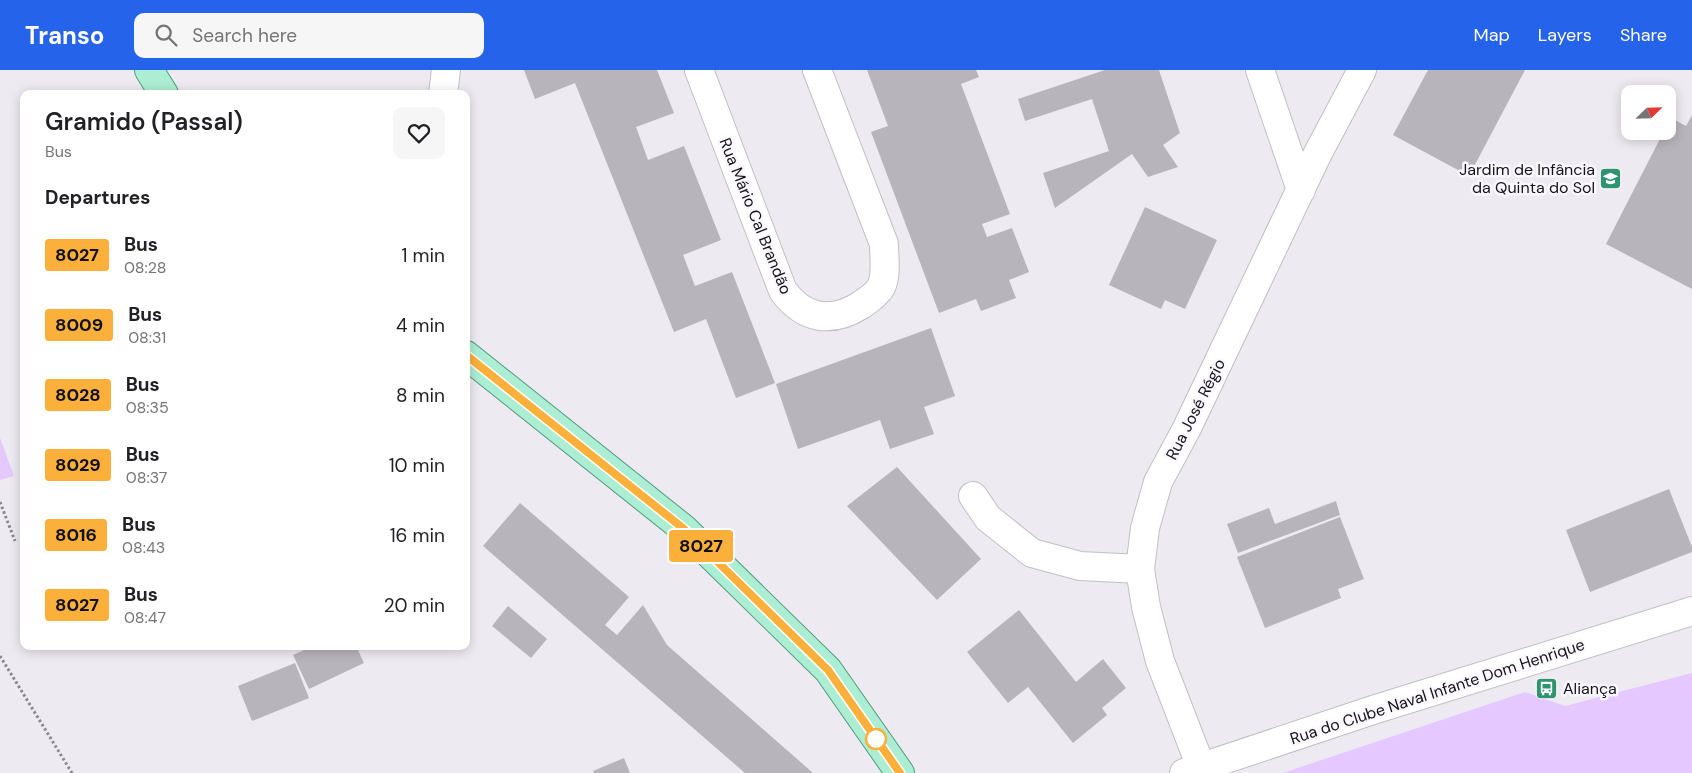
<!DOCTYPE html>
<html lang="en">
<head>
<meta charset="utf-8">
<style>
  :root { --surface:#fff; --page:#f6f6f6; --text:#202124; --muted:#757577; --accent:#2563eb }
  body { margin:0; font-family:"DM Sans",sans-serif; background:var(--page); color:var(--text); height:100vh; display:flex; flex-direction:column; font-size:19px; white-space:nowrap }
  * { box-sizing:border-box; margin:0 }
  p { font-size:16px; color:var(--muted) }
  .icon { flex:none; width:28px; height:28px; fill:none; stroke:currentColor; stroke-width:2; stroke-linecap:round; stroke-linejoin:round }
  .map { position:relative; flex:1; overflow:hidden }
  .sheet { position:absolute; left:20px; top:20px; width:450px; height:560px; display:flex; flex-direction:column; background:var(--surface); border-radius:10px; box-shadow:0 2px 12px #0003 }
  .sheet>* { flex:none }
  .badge { padding:0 10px; border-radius:4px; font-size:18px; line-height:32px }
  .needle { width:32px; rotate:67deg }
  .controls { position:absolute; left:1621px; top:15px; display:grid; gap:10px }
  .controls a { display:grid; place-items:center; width:55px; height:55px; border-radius:10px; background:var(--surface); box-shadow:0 2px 12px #0003; font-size:25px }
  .map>.badge { position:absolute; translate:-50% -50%; box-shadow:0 0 0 2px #fff }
  h2 { padding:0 25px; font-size:19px; line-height:45px }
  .round { display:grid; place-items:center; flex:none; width:52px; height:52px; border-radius:10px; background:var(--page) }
  .head { display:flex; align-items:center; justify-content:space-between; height:85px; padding:0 25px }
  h1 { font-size:24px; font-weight:600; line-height:38px }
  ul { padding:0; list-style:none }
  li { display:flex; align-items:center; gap:15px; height:70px; padding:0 25px }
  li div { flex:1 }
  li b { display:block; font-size:19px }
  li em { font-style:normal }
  li .badge { min-width:55px; font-weight:700; text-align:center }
  header { display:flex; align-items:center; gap:30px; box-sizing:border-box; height:70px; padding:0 25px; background:var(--accent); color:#fff }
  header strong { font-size:24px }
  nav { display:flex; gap:28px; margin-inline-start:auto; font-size:18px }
  .search { width:350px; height:45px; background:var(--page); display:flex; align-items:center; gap:12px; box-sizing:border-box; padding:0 18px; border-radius:10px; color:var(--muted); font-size:19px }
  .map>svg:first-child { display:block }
  .green { fill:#e5c8ff }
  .building { fill:#b8b4bb }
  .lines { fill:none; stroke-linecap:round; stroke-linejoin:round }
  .minor-casing { stroke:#c2bec5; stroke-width:30 }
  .major-casing { stroke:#539a7e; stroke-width:30 }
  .path { stroke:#8a878d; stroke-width:3; stroke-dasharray:2.5 2.5; stroke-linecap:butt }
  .minor { stroke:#fff; stroke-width:28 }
  .major { stroke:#aceed3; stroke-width:28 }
  .line-casing { stroke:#fff; stroke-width:11 }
  .line { stroke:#fbb03b; stroke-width:8 }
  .stop-dot { fill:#fff; stroke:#fbb03b; stroke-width:2.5 }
  .labels { text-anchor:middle; stroke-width:5; stroke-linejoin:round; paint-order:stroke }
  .poi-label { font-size:16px; fill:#141316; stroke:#fbf7ff; text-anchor:end }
  .street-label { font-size:16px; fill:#141316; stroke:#fbf7ff }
</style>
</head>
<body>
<header>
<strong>Transo</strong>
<div class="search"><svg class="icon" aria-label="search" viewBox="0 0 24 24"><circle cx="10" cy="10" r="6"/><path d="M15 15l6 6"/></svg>Search here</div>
<nav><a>Map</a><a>Layers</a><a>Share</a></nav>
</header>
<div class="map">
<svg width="1692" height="703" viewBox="0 0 1692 703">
  <rect width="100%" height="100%" fill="#eeeaf2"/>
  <!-- green -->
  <path class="green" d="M0,368L14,406L0,410Z
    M1692,603V703H1283L1525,622L1565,636Z"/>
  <!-- building -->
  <path class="building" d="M524,0H657L674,43L636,57L648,90L684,76L721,170L683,185L695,216L732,202L775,313L736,328L706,249L674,262L575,13L535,29Z
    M867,0H976L979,7L961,14L1010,144L982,154L987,167L1012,158L1029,202L1009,210L1016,228L981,241L976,229L939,243L871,62L888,56Z
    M1105,0H1159L1180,63L1163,75L1178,97L1148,107L1132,84L1055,138L1043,103L1109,81L1092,29L1025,51L1018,29Z
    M1428,0H1525L1469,106L1393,65Z
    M1692,45V219L1606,174L1664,61H1668V54L1671,48L1686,56Z
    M1145,137L1217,170L1185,239L1165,230L1161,239L1109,215Z
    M931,258L955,326L924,337L934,364L890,379L880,350L798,379L776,314Z
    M897,397L981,489L937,530L847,436Z
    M1669,419L1692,477V482L1590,522L1566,460Z
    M1336,431L1340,445L1238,483L1227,454L1269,438L1275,454Z
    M520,433L629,527L605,555L617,565L643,535L667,575L813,703H745L483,476Z
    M1340,447L1364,509L1338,519L1341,528L1265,558L1237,487Z
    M508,536L547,569L531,588L492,556Z
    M1019,540L1076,612L1103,589L1126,618L1102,638L1107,645L1073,673L1028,617L1008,633L967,582Z
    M313,576H356L364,593L309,619L293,585Z
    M295,593L309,628L252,651L238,616Z
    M624,688L630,703H594L593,701Z"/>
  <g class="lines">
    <defs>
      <path id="minor" d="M699,0L783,221C804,249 831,254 861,235C867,231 877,224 881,217C887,205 884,187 884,174L817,0
        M1260,0L1301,120
        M443,24L446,0
        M973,426L988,448L1032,483L1080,496L1140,499
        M1201,697L1160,591L1146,537L1140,499L1145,458L1158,412L1187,358L1317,85L1362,0
        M1184,703L1376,639L1692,541"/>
      <path id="major" d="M149,0L164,24
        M466,285L684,459L828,600L900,703"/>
    </defs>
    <!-- minor casing -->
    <use href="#minor" class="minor-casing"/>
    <!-- major casing -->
    <use href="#major" class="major-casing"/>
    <!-- path -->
    <path class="path" d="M0,432L15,471
      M0,586L72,703"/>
    <!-- minor -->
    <use href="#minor" class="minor"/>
    <!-- major -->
    <use href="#major" class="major"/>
  </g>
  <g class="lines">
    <defs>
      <path id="line" d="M466,285L684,459L828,600L900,703"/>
    </defs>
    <!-- line casing -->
    <use href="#line" class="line-casing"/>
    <!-- line -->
    <use href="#line" class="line"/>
  </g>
  <!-- icons -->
  <defs>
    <symbol id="school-square" viewBox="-11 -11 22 22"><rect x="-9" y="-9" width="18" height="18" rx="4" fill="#2e936f" stroke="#fbf7ff"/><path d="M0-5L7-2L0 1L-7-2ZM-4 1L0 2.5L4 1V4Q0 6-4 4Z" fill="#fff"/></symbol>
    <symbol id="bus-square" viewBox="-11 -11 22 22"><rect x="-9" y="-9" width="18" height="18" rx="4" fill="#2e936f" stroke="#fbf7ff"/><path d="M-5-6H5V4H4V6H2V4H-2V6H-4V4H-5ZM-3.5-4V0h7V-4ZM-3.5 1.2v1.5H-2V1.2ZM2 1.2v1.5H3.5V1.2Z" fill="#fff"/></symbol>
  </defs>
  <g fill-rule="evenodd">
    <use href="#school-square" x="1598" y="96" width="25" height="25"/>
    <use href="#bus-square" x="1534" y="606" width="25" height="25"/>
  </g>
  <!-- markers -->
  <circle class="stop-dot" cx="876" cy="669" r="10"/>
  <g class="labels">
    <!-- poi labels -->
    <g class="poi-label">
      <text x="1595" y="105">Jardim de Infância<tspan x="1595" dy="18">da Quinta do Sol</tspan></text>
      <text x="1563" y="624" text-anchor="start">Aliança</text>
    </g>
    <!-- street labels -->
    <g class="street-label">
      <text transform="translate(756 146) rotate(68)" y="6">Rua Mário Cal Brandão</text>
      <text transform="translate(1195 339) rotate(-63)" y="6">Rua José Régio</text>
      <text transform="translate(1437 621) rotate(-18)" y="6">Rua do Clube Naval Infante Dom Henrique</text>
    </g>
  </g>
</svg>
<div class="controls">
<a><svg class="needle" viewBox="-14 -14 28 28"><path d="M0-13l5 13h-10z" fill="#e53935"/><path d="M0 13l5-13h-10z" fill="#757577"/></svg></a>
</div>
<b class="badge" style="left:701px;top:476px;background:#fbb03b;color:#111">8027</b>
<section class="sheet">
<div class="head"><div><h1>Gramido (Passal)</h1><p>Bus</p></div><a class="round"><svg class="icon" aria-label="heart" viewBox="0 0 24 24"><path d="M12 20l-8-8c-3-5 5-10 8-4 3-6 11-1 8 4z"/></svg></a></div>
<h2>Departures</h2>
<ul>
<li><span class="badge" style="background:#fbb03b;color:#111">8027</span><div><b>Bus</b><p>08:28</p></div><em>1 min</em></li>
<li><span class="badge" style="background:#fbb03b;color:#111">8009</span><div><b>Bus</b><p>08:31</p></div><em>4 min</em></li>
<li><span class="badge" style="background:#fbb03b;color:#111">8028</span><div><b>Bus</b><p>08:35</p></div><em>8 min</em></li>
<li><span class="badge" style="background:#fbb03b;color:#111">8029</span><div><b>Bus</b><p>08:37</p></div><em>10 min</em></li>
<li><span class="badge" style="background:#fbb03b;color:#111">8016</span><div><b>Bus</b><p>08:43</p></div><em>16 min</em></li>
<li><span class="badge" style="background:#fbb03b;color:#111">8027</span><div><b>Bus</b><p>08:47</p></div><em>20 min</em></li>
</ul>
</section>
</div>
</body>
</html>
